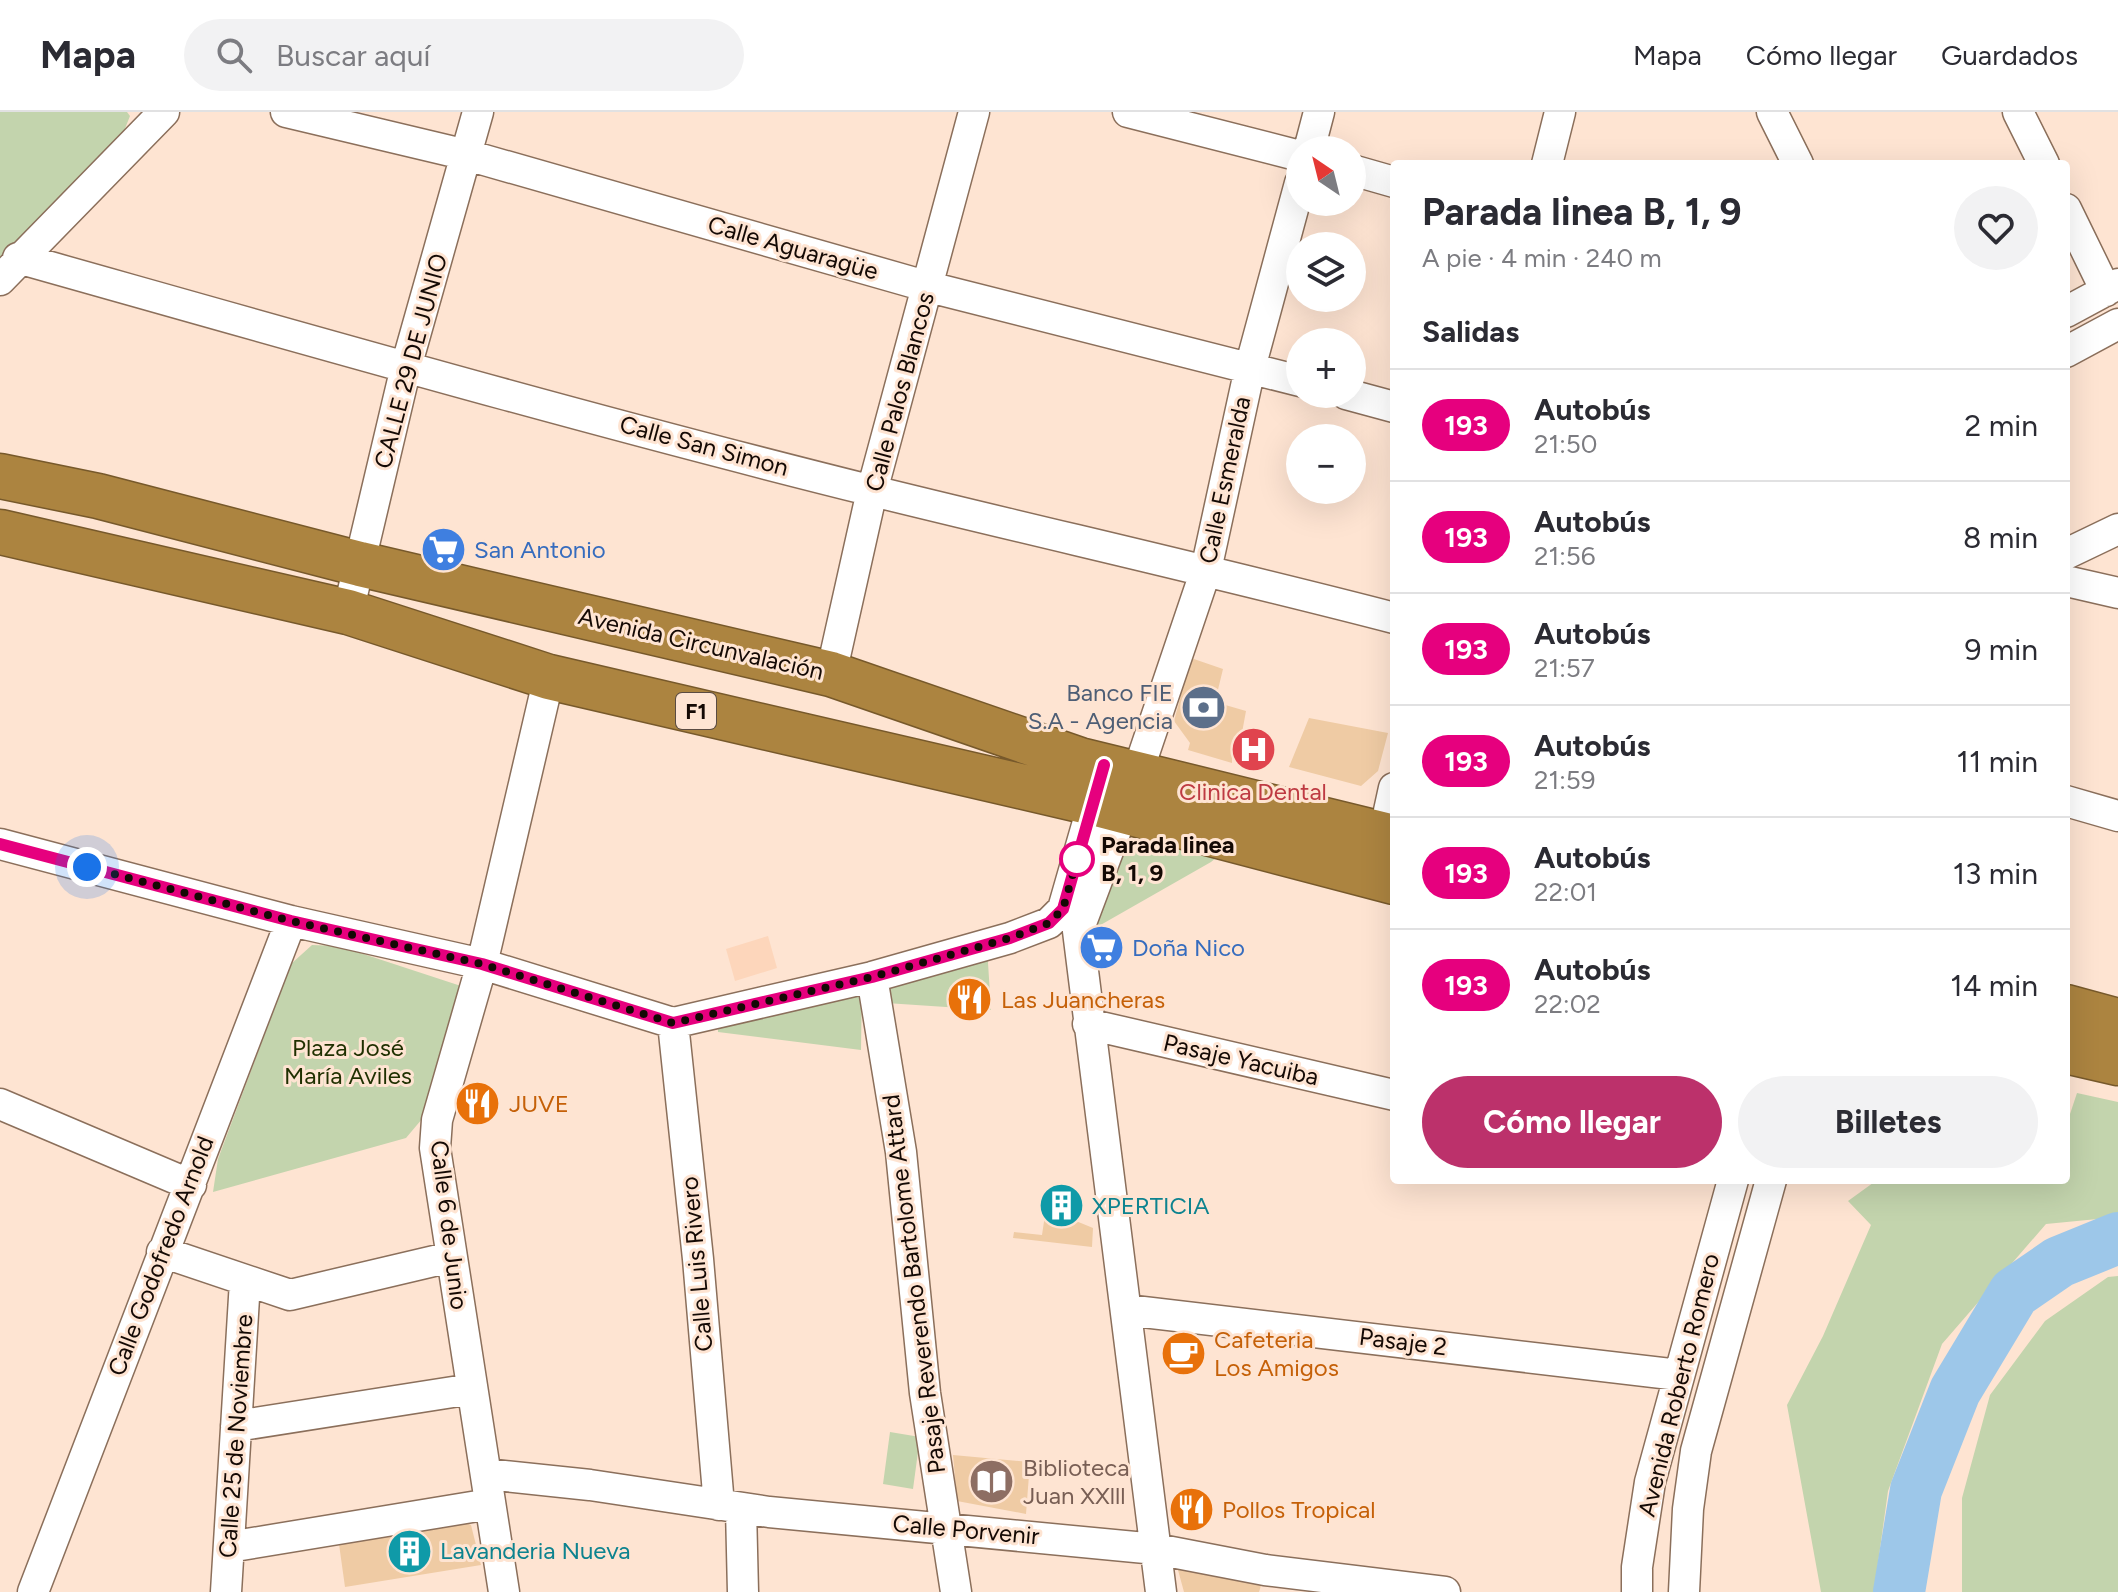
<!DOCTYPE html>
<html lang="es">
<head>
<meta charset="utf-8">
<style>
  :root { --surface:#fff; --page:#f2f2f3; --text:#2b2b33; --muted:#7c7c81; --line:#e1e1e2; --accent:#bc316b }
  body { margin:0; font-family:Figtree,sans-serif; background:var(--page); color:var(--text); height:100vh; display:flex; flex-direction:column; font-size:30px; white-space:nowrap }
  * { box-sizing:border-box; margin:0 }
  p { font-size:26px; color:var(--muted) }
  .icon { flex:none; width:44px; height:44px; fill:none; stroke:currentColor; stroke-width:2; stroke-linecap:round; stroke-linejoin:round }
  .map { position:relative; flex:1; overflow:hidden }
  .panel { position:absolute; left:1390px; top:48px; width:680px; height:1024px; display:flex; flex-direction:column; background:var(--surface); border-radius:8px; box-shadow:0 8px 32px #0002 }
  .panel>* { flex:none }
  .badge { padding:0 16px; border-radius:26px; font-size:28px; line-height:52px }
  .needle { width:52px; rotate:325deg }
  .controls { position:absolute; left:1286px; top:24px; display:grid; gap:16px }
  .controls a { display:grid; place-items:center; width:80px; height:80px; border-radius:50%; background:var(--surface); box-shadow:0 8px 32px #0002; font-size:40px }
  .you { position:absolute; width:40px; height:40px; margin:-20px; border:6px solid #fff; border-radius:50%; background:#1a73e8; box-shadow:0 0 0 12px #1a73e833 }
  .map>.badge { position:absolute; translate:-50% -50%; box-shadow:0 0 0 4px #fff }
  h2 { padding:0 32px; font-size:30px; line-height:72px }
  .round { display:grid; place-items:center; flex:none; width:84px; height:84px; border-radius:42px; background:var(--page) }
  .overview { display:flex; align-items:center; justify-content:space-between; height:136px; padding:0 32px }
  h1 { font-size:38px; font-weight:700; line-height:60px }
  .action { display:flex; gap:16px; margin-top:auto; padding:16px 32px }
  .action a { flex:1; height:92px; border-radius:48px; background:var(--accent); color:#fff; font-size:32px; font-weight:700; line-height:92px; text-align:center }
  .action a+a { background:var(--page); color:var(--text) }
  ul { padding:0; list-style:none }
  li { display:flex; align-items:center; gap:24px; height:112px; padding:0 32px; border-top:2px solid var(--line) }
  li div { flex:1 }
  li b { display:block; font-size:30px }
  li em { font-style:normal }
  li .badge { min-width:88px; font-weight:700; text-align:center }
  header { display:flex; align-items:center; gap:48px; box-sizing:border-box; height:112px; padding:0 40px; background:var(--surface); border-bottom:2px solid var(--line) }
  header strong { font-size:38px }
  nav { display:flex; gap:44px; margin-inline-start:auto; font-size:28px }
  .search { width:560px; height:72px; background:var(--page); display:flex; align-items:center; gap:20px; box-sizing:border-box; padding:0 28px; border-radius:44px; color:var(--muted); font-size:30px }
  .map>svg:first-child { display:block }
  .built { fill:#fdd6bb }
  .green { fill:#c3d4ad }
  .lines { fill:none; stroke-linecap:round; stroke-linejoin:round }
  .river { stroke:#9dc7e9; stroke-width:52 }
  .building { fill:#efcba4 }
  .minor-casing { stroke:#8b6f5b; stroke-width:33 }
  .highway-casing { stroke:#77592b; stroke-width:47 }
  .minor { stroke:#fff; stroke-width:30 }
  .highway { stroke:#ac8440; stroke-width:44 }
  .line-casing { stroke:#fff; stroke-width:18 }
  .line { stroke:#e6007e; stroke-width:12 }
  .walk { stroke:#140904; stroke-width:8; stroke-dasharray:0 14.4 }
  .stop-dot { fill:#fff; stroke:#e6007e; stroke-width:4 }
  .labels { text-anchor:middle; stroke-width:6; stroke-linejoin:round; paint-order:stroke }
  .shield { fill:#fee4d2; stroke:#5a4b42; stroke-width:2 }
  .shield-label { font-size:22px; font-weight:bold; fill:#140904 }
  .street-label { font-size:24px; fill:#140904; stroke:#fee4d2 }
  .shop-label { font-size:24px; fill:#366cbe; stroke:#fee4d2; text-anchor:start }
  .service-label { font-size:24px; fill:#4e5e75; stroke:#fee4d2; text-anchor:end }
  .health-label { font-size:24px; fill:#be3a42; stroke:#fee4d2 }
  .stop-label { font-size:24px; font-weight:bold; fill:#140904; stroke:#fee4d2; text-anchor:start }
  .food-label { font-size:24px; fill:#c56008; stroke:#fee4d2; text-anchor:start }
  .park-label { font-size:24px; fill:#1f3000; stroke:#fee4d2 }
  .culture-label { font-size:24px; fill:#0d838f; stroke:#fee4d2; text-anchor:start }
  .education-label { font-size:24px; fill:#785e54; stroke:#fee4d2; text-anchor:start }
</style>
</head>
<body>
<header>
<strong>Mapa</strong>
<div class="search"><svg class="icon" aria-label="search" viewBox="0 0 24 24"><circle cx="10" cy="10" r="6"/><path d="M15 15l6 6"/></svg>Buscar aquí</div>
<nav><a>Mapa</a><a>Cómo llegar</a><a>Guardados</a></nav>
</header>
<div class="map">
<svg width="2118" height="1480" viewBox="0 0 2118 1480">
  <rect width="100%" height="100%" fill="#fee4d2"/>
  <!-- built -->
  <path class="built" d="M768,824L777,856L735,869L726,837Z"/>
  <!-- green -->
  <path class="green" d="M0,0H127L130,4L124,19L0,147Z
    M1147,720L1227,737L1211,750L1097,815C1106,780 1116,740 1147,720Z
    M312,833L339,834L461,874L422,1007L406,1026L213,1080L218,1047L291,852Z
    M987,835L991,898L886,891L883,864Z
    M862,867L861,938L718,920V914Z
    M2077,981L2118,990V1105L2046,1112L1942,1232L1888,1379L1874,1480H1821L1787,1293L1823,1224L1871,1113L1848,1089L1877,1068H2066V1014Z
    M2118,1164V1480H1962V1386L1990,1283L2045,1209L2108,1165Z
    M890,1320L920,1325L913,1377L883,1372Z"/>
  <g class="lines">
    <!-- river -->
    <path class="river" d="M1899,1480L1916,1378L1955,1279L2014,1181L2059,1150L2118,1126"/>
  </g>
  <!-- building -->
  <path class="building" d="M1191,546L1223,557L1215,590L1246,599L1239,637L1232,643V651L1188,638L1190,631L1174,609Z
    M1309,606L1388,621L1378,659L1361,674L1289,655Z
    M1049,1076L1077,1079L1076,1109L1093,1116L1092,1135L1013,1126L1014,1120L1042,1123Z
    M953,1343L1030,1350L1026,1402L957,1389Z
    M450,1404L471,1413L481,1453L345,1475L338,1425Z
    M1175,1447L1264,1464L1259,1480H1184Z"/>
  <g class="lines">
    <defs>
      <path id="minor" d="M286,0L467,43L929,175L1300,269
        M1128,0L1300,44
        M1772,0L1798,52
        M2018,0L2044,52
        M1309,38L1319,0
        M1547,52L1560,0
        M1352,58L1394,70
        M2066,97L2106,179
        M18,146C302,226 587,308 873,379C1047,422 1221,461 1394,506
        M0,168L164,0
        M2066,200L2118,172
        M2066,240L2118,212
        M1346,282L1394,295
        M2066,442L2118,417
        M2066,469L2118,481
        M348,500L406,255L478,0
        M831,562L872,379L974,0
        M2066,689L2118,704
        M1384,722L1394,676
        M0,732L291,809L482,852L673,911L872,865L1010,826L1049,811L1063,797L1098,675
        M872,865L901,1040L925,1281L956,1480
        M673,911L698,1147L719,1393
        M1088,912L1394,983
        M0,992L191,1073
        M162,1140L290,1183L451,1145
        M1126,1198L1679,1263
        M236,1314L472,1277
        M486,1362L590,1373L769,1400L1156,1437L1265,1458L1445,1480
        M741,1397L743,1480
        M229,1435L490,1392
        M33,1480L291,809
        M226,1480L245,1169
        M504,1480L435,1036L437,1008L482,852L549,565
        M1161,1480L1078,819L1137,662L1206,458L1250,256L1300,71
        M1637,1480V1455L1650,1370L1733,1068
        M1684,1480L1688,1397L1696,1339L1771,1068"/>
      <path id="highway" d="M0,364L98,384L360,452L831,562L1080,648L1394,725
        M0,420L348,500L549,565L1093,691L1394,770
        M2066,895L2118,909
        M2066,939L2118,951"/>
    </defs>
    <!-- minor casing -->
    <use href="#minor" class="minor-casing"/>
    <!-- highway casing -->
    <use href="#highway" class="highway-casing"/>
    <!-- minor -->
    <use href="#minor" class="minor"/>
    <!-- highway -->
    <use href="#highway" class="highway"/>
  </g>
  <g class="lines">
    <defs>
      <path id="line" d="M0,732L291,809L482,852L673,911L872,865L1010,826L1049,811L1063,797L1104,653"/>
    </defs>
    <!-- line casing -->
    <use href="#line" class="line-casing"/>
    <!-- line -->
    <use href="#line" class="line"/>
    <!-- walk -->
    <path class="walk" d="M87,755L291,809L482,852L673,911L872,865L1010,826L1049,811L1063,797L1078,744L1077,747"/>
  </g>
  <!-- icons -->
  <defs>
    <symbol id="supermarket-disc" viewBox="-11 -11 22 22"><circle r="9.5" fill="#3f7fe0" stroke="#fee4d2"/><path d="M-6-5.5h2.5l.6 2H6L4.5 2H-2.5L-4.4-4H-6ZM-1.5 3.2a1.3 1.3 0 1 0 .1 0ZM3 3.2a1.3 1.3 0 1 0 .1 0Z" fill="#fff"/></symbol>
    <symbol id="bank-disc" viewBox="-11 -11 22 22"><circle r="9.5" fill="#5c6f8a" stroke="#fee4d2"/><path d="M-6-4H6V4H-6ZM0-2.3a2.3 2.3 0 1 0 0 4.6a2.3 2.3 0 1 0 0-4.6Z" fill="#fff"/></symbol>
    <symbol id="hospital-disc" viewBox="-11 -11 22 22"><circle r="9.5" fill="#e0444e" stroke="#fee4d2"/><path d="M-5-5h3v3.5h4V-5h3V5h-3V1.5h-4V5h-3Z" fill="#fff"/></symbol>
    <symbol id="restaurant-disc" viewBox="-11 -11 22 22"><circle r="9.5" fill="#e8710a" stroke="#fee4d2"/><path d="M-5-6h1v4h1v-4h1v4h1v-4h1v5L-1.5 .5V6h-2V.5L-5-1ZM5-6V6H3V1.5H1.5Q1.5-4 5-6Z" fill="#fff"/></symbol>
    <symbol id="building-disc" viewBox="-11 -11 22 22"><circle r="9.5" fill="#0f9aa8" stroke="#fee4d2"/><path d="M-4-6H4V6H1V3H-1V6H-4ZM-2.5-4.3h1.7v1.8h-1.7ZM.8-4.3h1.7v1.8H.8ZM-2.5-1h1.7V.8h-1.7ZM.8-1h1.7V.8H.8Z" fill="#fff"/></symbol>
    <symbol id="cafe-disc" viewBox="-11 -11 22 22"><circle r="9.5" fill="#e8710a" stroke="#fee4d2"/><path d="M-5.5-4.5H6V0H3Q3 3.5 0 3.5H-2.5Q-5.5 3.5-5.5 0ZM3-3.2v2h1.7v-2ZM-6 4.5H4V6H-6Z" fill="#fff"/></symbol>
    <symbol id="library-disc" viewBox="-11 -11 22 22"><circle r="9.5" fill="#8d6e63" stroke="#fee4d2"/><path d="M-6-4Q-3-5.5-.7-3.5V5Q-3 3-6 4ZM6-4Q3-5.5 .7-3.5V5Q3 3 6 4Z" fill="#fff"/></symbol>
  </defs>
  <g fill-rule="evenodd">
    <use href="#supermarket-disc" x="418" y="412" width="51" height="51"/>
    <use href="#bank-disc" x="1178" y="570" width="51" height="51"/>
    <use href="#hospital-disc" x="1228" y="612" width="51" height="51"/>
    <use href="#supermarket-disc" x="1076" y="810" width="51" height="51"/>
    <use href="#restaurant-disc" x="944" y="862" width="51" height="51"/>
    <use href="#restaurant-disc" x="452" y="966" width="51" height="51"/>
    <use href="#building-disc" x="1036" y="1068" width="51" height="51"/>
    <use href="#cafe-disc" x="1158" y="1216" width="51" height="51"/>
    <use href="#library-disc" x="966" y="1344" width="51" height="51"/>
    <use href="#restaurant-disc" x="1166" y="1372" width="51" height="51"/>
    <use href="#building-disc" x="384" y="1414" width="51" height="51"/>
  </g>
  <!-- markers -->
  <circle class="stop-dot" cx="1077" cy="747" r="16"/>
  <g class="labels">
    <!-- shield labels -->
    <rect class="shield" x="676" y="581" width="40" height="36" rx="6"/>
    <g class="shield-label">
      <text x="696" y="607">F1</text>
    </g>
    <!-- street labels -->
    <g class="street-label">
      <text transform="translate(793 136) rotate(16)" y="8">Calle Aguaragüe</text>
      <text transform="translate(411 249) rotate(-75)" y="8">CALLE 29 DE JUNIO</text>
      <text transform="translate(900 280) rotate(-75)" y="8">Calle Palos Blancos</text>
      <text transform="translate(704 334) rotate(15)" y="8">Calle San Simon</text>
      <text transform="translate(1225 368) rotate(-78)" y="8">Calle Esmeralda</text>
      <text transform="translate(701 532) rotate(13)" y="8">Avenida Circunvalación</text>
      <text transform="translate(1241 948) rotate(13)" y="8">Pasaje Yacuiba</text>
      <text transform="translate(449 1113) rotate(83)" y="8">Calle 6 de Junio</text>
      <text transform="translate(161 1144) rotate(-69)" y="8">Calle Godofredo Arnold</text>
      <text transform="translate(697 1152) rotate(-95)" y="8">Calle Luis Rivero</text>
      <text transform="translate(914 1172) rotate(-97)" y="8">Pasaje Reverendo Bartolome Attard</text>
      <text transform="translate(1403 1230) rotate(7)" y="8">Pasaje 2</text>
      <text transform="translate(1679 1273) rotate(-76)" y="8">Avenida Roberto Romero</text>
      <text transform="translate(236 1324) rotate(-86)" y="8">Calle 25 de Noviembre</text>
      <text transform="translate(966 1418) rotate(5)" y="8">Calle Porvenir</text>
    </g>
    <!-- shop labels -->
    <g class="shop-label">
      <text x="474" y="446">San Antonio</text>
      <text x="1132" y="844">Doña Nico</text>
    </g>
    <!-- service labels -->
    <g class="service-label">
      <text x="1173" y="589">Banco FIE<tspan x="1173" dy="28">S.A - Agencia</tspan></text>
    </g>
    <!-- health labels -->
    <g class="health-label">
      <text x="1253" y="688">Clinica Dental</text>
    </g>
    <!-- stop labels -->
    <g class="stop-label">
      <text x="1101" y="741">Parada linea<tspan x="1101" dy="28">B, 1, 9</tspan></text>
    </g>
    <!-- food labels -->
    <g class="food-label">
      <text x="1001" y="896">Las Juancheras</text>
      <text x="509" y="1000">JUVE</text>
      <text x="1214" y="1236">Cafeteria<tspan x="1214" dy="28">Los Amigos</tspan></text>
      <text x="1222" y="1406">Pollos Tropical</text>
    </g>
    <!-- park labels -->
    <g class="park-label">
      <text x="348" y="944">Plaza José<tspan x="348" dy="28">María Aviles</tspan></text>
    </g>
    <!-- culture labels -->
    <g class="culture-label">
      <text x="1092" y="1102">XPERTICIA</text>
      <text x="440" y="1447">Lavanderia Nueva</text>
    </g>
    <!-- education labels -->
    <g class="education-label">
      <text x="1023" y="1364">Biblioteca<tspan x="1023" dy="28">Juan XXlll</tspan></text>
    </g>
  </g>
</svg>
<div class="controls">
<a><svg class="needle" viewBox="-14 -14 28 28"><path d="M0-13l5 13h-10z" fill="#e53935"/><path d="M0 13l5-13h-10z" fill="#7c7c81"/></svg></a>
<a><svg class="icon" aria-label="layers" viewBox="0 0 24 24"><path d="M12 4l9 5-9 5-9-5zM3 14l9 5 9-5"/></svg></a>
<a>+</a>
<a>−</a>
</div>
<div class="you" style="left:87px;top:755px"></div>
<section class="panel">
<div class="overview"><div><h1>Parada linea B, 1, 9</h1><p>A pie · 4 min · 240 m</p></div><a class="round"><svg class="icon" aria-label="heart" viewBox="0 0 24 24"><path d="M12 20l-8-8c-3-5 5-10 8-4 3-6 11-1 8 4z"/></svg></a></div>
<h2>Salidas</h2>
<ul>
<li><span class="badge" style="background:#e6007e;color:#fff">193</span><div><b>Autobús</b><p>21:50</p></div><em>2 min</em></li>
<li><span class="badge" style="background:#e6007e;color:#fff">193</span><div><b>Autobús</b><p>21:56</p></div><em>8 min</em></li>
<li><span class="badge" style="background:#e6007e;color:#fff">193</span><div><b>Autobús</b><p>21:57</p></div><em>9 min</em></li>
<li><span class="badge" style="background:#e6007e;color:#fff">193</span><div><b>Autobús</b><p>21:59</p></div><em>11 min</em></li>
<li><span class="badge" style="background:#e6007e;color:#fff">193</span><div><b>Autobús</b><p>22:01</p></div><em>13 min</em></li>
<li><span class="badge" style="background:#e6007e;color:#fff">193</span><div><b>Autobús</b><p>22:02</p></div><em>14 min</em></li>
</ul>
<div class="action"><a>Cómo llegar</a><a>Billetes</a></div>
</section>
</div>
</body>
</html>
